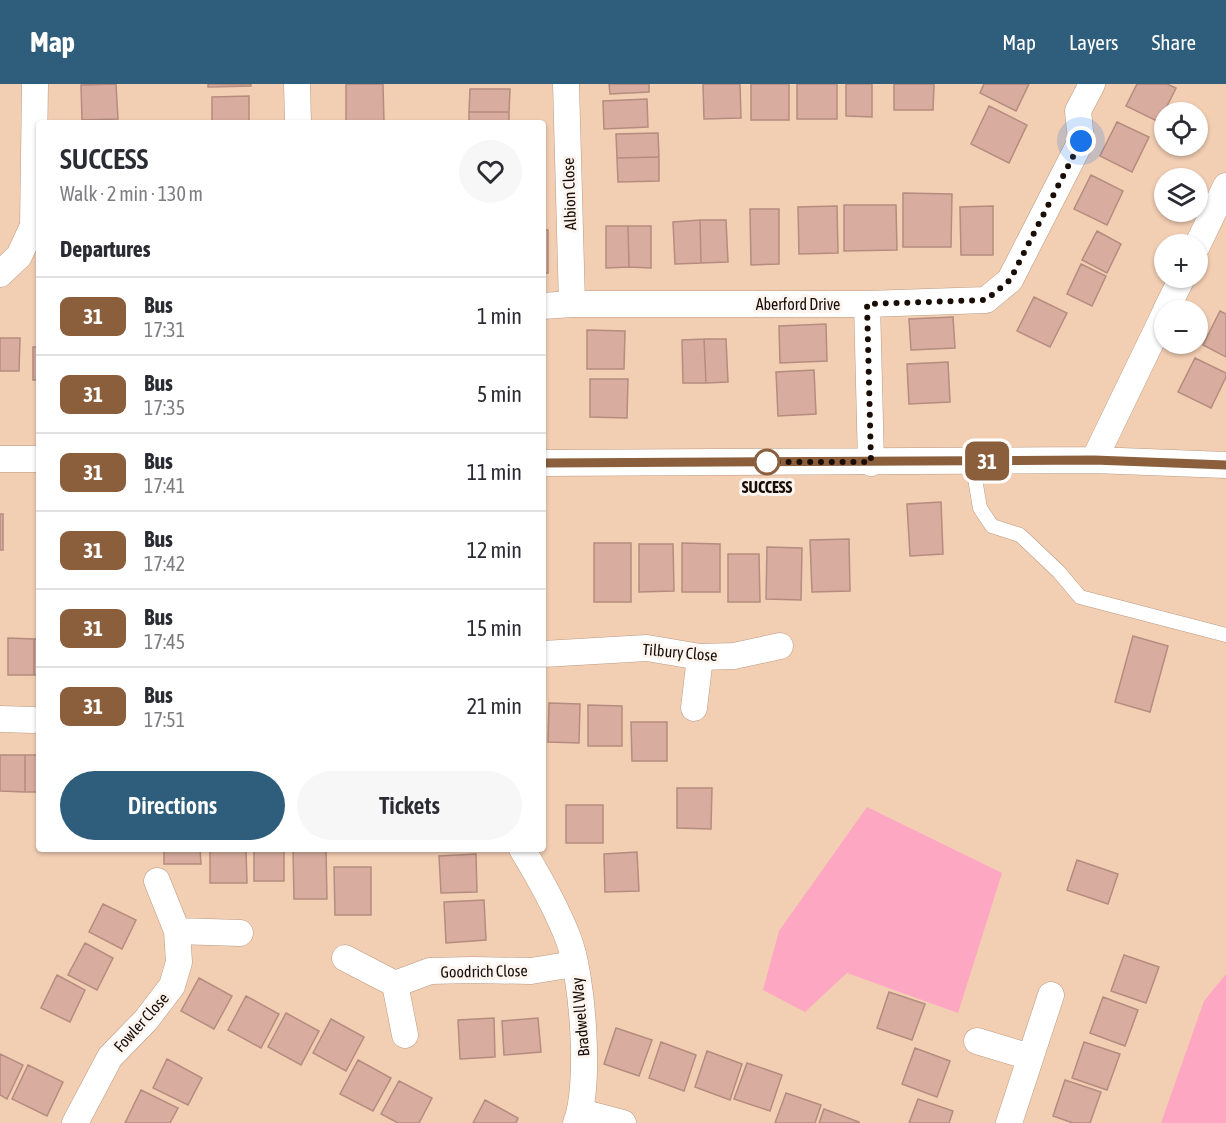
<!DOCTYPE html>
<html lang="en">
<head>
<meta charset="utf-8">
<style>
  :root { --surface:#fff; --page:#f7f7f7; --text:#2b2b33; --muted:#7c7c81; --line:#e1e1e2; --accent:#2e5e7c }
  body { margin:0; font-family:"Asap Condensed",sans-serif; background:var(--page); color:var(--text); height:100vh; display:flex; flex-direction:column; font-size:22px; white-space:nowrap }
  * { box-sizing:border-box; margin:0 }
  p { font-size:20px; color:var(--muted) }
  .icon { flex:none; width:33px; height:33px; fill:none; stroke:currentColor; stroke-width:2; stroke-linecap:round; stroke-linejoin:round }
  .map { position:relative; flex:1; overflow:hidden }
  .panel { position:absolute; left:36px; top:36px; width:510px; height:732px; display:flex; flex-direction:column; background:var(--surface); border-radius:6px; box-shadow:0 2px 4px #0004 }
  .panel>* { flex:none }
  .badge { padding:0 12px; border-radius:9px; font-size:21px; line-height:39px }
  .tools { position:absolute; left:1154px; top:18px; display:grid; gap:12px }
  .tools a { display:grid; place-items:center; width:54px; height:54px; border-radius:50%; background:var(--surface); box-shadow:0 2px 4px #0004; font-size:30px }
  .you { position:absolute; width:30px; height:30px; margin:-15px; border:4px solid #fff; border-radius:50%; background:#1a73e8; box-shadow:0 0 0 9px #1a73e833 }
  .map>.badge { position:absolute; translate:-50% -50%; box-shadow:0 0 0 3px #fff }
  h2 { padding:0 24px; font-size:22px; line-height:54px }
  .round { display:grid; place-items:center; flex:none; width:63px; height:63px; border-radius:32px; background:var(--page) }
  .headline { display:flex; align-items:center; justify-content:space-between; height:102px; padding:0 24px }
  h1 { font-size:28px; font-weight:600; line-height:45px }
  .action { display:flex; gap:12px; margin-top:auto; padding:12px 24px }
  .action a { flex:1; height:69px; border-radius:36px; background:var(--accent); color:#fff; font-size:24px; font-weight:600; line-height:69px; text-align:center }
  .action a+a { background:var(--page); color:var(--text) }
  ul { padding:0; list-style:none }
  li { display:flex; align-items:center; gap:18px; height:78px; padding:0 24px; border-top:2px solid var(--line) }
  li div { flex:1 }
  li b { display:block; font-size:22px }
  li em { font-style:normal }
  li .badge { min-width:66px; font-weight:700; text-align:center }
  header { display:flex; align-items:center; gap:36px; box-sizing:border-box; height:84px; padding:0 30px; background:var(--accent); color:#fff }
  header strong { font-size:28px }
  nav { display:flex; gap:33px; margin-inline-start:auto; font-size:21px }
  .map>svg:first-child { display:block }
  .green { fill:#fea7c3 }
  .building { fill:#d8ad9f; stroke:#b58c7f; stroke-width:1.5 }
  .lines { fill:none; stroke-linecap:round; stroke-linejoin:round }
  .service-casing { stroke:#bc9a80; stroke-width:15 }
  .minor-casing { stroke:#bc9a80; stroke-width:27 }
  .service { stroke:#fff; stroke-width:14 }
  .minor { stroke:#fff; stroke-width:26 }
  .line-casing { stroke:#fff; stroke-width:14 }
  .line { stroke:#8b5e3c; stroke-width:9 }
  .walk { stroke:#190d05; stroke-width:6; stroke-dasharray:0 10.8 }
  .stop-dot { fill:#fff; stroke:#8b5e3c; stroke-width:3 }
  .labels { text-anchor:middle; stroke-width:6; stroke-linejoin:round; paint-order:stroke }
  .street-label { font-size:16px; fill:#190d05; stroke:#fcf5ef }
  .stop-label { font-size:16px; font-weight:bold; fill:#190d05; stroke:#fcf5ef }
</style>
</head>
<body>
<header>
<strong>Map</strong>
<nav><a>Map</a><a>Layers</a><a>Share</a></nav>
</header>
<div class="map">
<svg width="1226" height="1039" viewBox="0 0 1226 1039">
  <rect width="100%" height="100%" fill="#f2ceb3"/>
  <!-- green -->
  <path class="green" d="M867,723L1002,789L958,929L847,889L805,928L763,906L779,847Z
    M1226,890V1039H1161L1204,917Z"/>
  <!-- building -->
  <path class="building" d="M116,0L118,35L82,36L81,1Z
    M208,0H251V2L208,3Z
    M346,0H383L384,39H346Z
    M609,0H649V8L610,10Z
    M703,0H740L741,34L704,35Z
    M751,0H789V36H751Z
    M797,0H837V35H797Z
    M846,0H872V33L846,32Z
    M894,0H934L933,26H894Z
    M984,0H1029L1016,27L980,9Z
    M1137,0H1167L1176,4L1159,38L1126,22Z
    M470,5H510L509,28H469Z
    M249,12V39H212V13Z
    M647,15L648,43L604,45L603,17Z
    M989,22L1027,41L1009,79L971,60Z
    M469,28H509V39H469Z
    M1117,38L1149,53L1132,88L1100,72Z
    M658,49L659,73L617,74L616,50Z
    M659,73V97L618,98L617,74Z
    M1091,91L1123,107L1107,141L1074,125Z
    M903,109L952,110L951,163H903Z
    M844,121H896L897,166L844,167Z
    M837,122L838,169L799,170L798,123Z
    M993,122V171H961L960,123Z
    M750,125H779V180L751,181Z
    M700,136H726L728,178L701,179Z
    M700,136L701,179L675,180L673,138Z
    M606,142H628L629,183L606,184Z
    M628,142H651V184L629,183Z
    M543,146H548V189H543Z
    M1097,147L1121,160L1107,189L1082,176Z
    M1081,180L1106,192L1092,222L1067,210Z
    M1034,213L1067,229L1050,263L1017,247Z
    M1220,227L1226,230V273L1203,261Z
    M953,233L955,264L911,266L909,235Z
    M826,240L827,277L780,279L779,242Z
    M587,246L625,247L624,285H587Z
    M0,254H20L19,287H0Z
    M704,255H726L728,298L706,299Z
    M704,255L706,299H683L682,256Z
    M33,263H39V296H33Z
    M1195,274L1226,289V293L1211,324L1178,308Z
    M948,278L950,318L909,320L907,280Z
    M814,286L816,330L778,332L776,288Z
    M590,295H628L627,334L590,333Z
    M941,418L943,470L910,472L907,420Z
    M0,430H3V466H0Z
    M849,455L850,507L812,508L810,456Z
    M594,459H631V518H594Z
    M682,459L720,460V508H682Z
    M639,460H673L674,507L639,508Z
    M767,463L802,464L801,516L766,515Z
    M728,470H759L760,518H728Z
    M1133,552L1168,562L1150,628L1115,618Z
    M8,554L34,555V591H8Z
    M34,555H39V591H34Z
    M549,619L580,620L579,659L548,658Z
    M588,621L622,622V662H588Z
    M631,638H667V677H632Z
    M0,671H25V708L0,707Z
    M25,671H39V708H25Z
    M677,704H712L711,745L677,744Z
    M566,721H603V759H566Z
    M164,765H200L201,780H164Z
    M210,765H246L247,799H210Z
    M254,765H284V797H254Z
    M293,765H326L327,815H294Z
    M637,768L639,807L605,808L604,770Z
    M476,770L477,808L441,809L439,772Z
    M1077,776L1118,790L1108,820L1067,806Z
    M334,783H371V831H335Z
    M484,816L486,856L446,859L444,818Z
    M103,820L136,836L122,865L89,848Z
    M85,859L113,874L97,906L68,891Z
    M1124,871L1159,883L1146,919L1111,907Z
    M57,891L85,906L70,938L41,924Z
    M199,894L232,912L214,945L181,927Z
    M889,908L925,920L912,956L877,944Z
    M246,912L279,930L261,964L228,946Z
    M1103,913L1138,926L1125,962L1090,949Z
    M286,929L319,947L301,981L268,963Z
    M494,934L495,973L460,975L458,936Z
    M538,934L541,968L504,971L502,937Z
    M331,935L364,953L346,987L313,969Z
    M616,944L652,956L639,992L604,980Z
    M661,958L696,971L684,1007L649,994Z
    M1084,958L1120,970L1107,1006L1072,994Z
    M915,964L950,977L937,1013L902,1000Z
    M707,967L742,980L730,1016L695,1003Z
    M0,970L23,981L7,1015L0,1011Z
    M167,975L202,994L188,1021L153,1004Z
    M358,976L391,994L373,1027L340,1010Z
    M747,979L782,991L770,1027L734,1015Z
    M28,981L63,998L47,1032L12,1015Z
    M1065,996L1101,1008L1090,1039H1073L1053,1032Z
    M399,997L432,1014L419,1039H398L381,1030Z
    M141,1006L178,1024L170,1039H125Z
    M786,1009L821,1021L815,1039H775Z
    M918,1015L953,1027L949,1039H909Z
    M485,1016L518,1034L516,1039H473Z
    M824,1025L859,1038V1039H819Z"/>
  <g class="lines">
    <defs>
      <path id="service" d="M972,377L980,424L992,442L1020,451L1059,488L1080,513L1226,551"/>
      <path id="minor" d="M297,0L298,39
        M566,0L572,220
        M1197,162L1226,102
        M0,190L19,172L33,142L35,0
        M867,220L871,379
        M543,222L572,220H867L986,216L1010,196L1081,57L1078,27L1092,0
        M1166,226L1182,194
        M0,375H39
        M1094,376L1164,231
        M543,379L1094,376L1226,381
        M543,570L647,564L700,573L734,572L780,562
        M694,624L700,573
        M0,635L33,636
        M522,765C539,793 556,823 568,854C583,891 591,1003 576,1039
        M177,847L240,849
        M345,874L395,900L405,951
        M395,900L430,887L472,886L531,887L574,880
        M977,957L1030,973
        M581,1028L623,1039
        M75,1039L110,973L146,936L172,902L179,878L177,847L157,797
        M1009,1039L1051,911"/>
    </defs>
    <!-- service casing -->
    <use href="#service" class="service-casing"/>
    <!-- minor casing -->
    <use href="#minor" class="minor-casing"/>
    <!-- service -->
    <use href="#service" class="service"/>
    <!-- minor -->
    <use href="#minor" class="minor"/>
  </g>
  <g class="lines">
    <defs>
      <path id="line" d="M543,379L1094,376L1226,381"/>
    </defs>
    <!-- line casing -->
    <use href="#line" class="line-casing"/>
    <!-- line -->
    <use href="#line" class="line"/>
    <!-- walk -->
    <path class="walk" d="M767,378H871L867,220L986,216L1010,196L1081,57"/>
  </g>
  <!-- markers -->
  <circle class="stop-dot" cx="767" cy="378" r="12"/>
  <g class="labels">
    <!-- street labels -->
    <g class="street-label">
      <text transform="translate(569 110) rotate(-92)" y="6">Albion Close</text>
      <text x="798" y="226">Aberford Drive</text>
      <text transform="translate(680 568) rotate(5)" y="6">Tilbury Close</text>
      <text transform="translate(484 887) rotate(-1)" y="6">Goodrich Close</text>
      <text transform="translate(580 933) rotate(-95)" y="6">Bradwell Way</text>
      <text transform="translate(141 938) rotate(-48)" y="6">Fowler Close</text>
    </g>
    <!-- stop labels -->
    <g class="stop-label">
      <text x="767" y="409">SUCCESS</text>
    </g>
  </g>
</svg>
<div class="tools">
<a><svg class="icon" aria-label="locate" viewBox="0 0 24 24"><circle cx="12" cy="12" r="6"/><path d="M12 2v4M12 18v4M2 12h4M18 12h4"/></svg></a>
<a><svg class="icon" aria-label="layers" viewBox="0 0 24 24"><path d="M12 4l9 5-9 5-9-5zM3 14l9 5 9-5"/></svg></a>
<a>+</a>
<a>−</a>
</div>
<div class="you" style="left:1081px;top:57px"></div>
<b class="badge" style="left:987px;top:377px;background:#8b5e3c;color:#fff">31</b>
<section class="panel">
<div class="headline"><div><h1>SUCCESS</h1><p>Walk · 2 min · 130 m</p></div><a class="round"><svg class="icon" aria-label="heart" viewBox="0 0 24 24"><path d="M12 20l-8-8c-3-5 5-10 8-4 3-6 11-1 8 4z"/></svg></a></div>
<h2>Departures</h2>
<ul>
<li><span class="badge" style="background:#8b5e3c;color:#fff">31</span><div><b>Bus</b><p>17:31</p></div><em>1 min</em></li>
<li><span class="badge" style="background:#8b5e3c;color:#fff">31</span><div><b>Bus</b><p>17:35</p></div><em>5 min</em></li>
<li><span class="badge" style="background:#8b5e3c;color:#fff">31</span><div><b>Bus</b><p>17:41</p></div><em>11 min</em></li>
<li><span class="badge" style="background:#8b5e3c;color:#fff">31</span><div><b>Bus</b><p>17:42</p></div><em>12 min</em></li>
<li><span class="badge" style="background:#8b5e3c;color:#fff">31</span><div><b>Bus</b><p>17:45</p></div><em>15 min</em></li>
<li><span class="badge" style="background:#8b5e3c;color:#fff">31</span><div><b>Bus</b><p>17:51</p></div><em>21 min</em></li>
</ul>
<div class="action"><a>Directions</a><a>Tickets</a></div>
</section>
</div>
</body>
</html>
